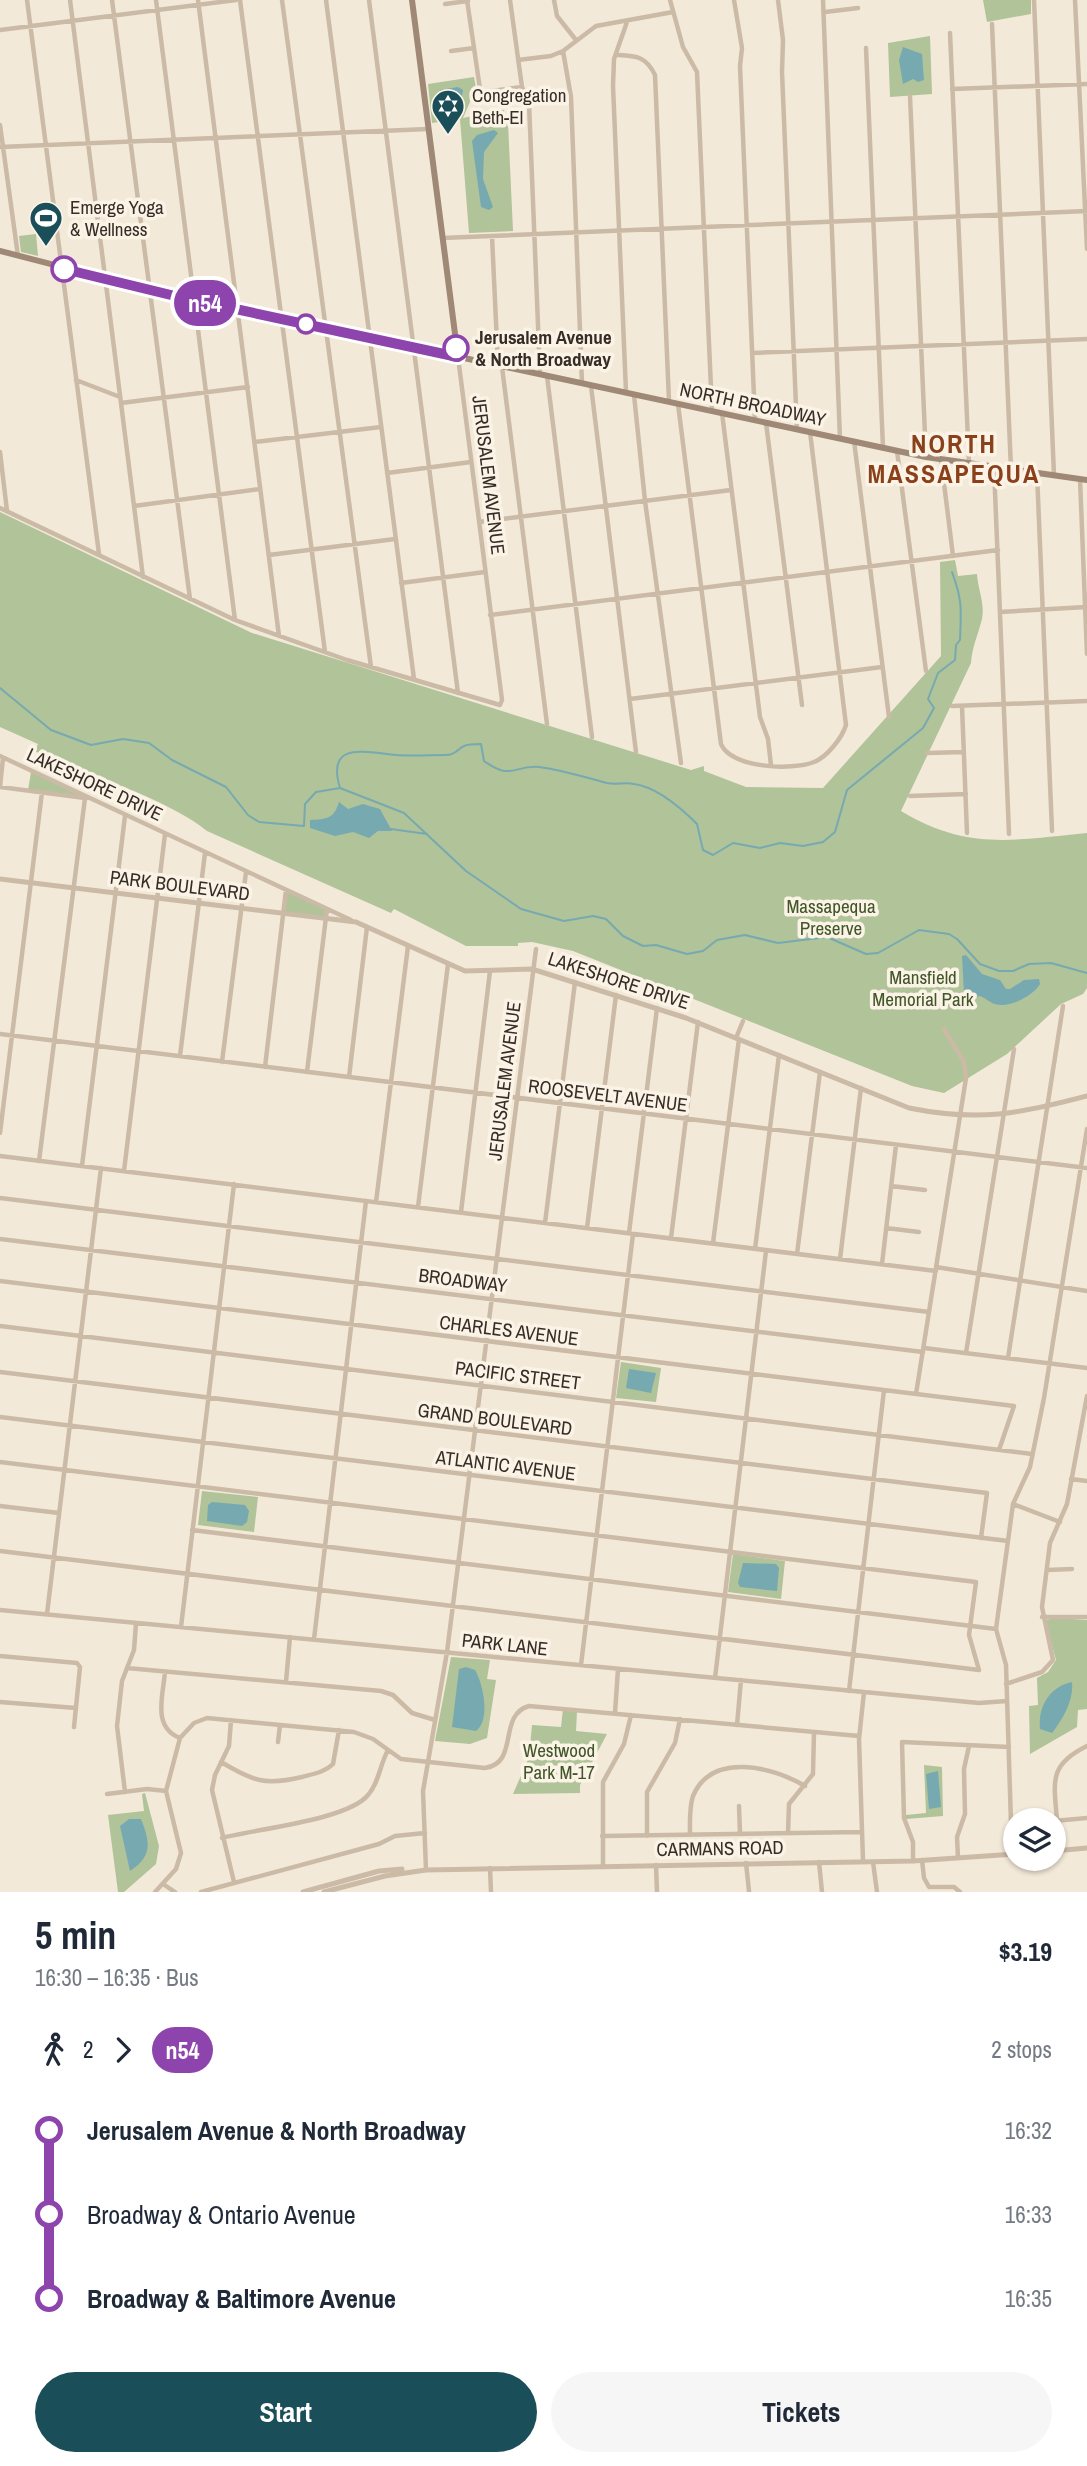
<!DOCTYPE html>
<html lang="en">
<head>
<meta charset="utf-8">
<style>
  :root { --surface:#fff; --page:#f6f6f7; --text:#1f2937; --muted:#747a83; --accent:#1a4f5a }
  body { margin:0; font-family:"Archivo Narrow",sans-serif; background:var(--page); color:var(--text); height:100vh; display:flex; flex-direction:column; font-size:26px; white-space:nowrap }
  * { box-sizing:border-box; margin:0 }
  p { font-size:23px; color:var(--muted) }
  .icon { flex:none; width:38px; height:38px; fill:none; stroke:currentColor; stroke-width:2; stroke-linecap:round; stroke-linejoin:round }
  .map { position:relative; height:1892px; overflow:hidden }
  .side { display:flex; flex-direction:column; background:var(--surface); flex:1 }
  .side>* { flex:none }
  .badge { padding:0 14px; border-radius:23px; font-size:24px; line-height:46px }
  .buttons { position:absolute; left:1003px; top:1808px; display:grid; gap:14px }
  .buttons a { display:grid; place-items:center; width:63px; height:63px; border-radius:50%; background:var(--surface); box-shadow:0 2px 5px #0004; font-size:35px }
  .map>.badge { position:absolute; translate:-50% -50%; box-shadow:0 0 0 4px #fff }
  .legs { display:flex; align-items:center; gap:10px; height:77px; padding:0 35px; font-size:23px }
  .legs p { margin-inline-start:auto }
  .overview { display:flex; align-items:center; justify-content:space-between; height:119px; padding:0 35px }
  h1 { font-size:38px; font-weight:800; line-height:52px }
  .cta { display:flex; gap:14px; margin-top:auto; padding:14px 35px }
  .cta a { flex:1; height:80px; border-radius:42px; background:var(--accent); color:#fff; font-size:28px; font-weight:800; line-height:80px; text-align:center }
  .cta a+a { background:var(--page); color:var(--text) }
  ul { padding:0 35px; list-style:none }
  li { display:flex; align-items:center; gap:24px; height:84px; font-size:26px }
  li i { display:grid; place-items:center; width:10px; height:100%; margin:0 9px; background:currentColor }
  li i::after { content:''; width:18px; height:18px; margin:-9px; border:5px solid; border-radius:50%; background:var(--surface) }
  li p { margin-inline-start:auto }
  li:first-child i { background:linear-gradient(#0000 50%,currentColor 0) }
  li:last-child i { background:linear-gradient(currentColor 50%,#0000 0) }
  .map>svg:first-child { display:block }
  .green { fill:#b0c399 }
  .water { fill:#77a9b1 }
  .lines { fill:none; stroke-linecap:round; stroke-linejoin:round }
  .stream { stroke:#77a9b1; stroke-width:2 }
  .minor { stroke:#cbbaa5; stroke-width:4.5 }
  .tertiary { stroke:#cbbaa5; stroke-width:5 }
  .secondary { stroke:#9f8976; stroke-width:6 }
  .line-1-casing { stroke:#fff; stroke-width:16 }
  .line-1 { stroke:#8e44ad; stroke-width:10 }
  .stop-1-dot { fill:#fff; stroke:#8e44ad; stroke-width:3.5 }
  .labels { text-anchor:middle; stroke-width:7; stroke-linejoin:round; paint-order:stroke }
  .poi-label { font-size:19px; fill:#372d27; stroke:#faf3e6; text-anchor:start }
  .stop-label { font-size:19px; font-weight:bold; fill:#372d27; stroke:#faf3e6; text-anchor:start }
  .street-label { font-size:19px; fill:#372d27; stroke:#faf3e6 }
  .park-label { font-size:19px; fill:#415629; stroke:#faf3e6 }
  .district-label { font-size:26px; font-weight:bold; letter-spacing:2px; fill:#8a411b; stroke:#faf3e6 }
</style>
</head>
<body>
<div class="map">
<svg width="1087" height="1892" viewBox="0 0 1087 1892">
  <rect width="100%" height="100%" fill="#f3e9d9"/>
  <!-- green -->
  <path class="green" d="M983,0H1031V14L987,22Z
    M930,36L932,94L890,97L888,43Z
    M474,77L476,88L463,118L504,110L505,123H508L513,231L469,233L460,119L432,123L428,84Z
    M36,234L38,256L21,252L19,236Z
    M0,512L252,633L691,770L704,766V771L746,787L823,788L941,656L940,562L955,560L958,576L977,574C978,590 985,603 982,619C978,635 972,647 971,663L901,811C967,851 1014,840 1087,833V988L1083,994L1061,1004L1007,1054L944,1093L912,1086L573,951L532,942L518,943V946H466L394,909L391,913L207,831C171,801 89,774 44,756L35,751L38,744L0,727Z
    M31,772L85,798L28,790Z
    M286,890L327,909L326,918L284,913Z
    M621,1362L661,1368L656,1402L616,1398Z
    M202,1491L258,1497L254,1532L198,1525Z
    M733,1554L785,1561L781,1599L728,1592Z
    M1056,1618L1087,1620V1709L1078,1710L1077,1727L1030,1754L1029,1706L1038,1705L1037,1678L1048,1672L1056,1660L1045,1620Z
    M451,1657L490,1660L487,1679L496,1680L487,1738L470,1744L435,1741Z
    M563,1709L577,1711L576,1731L607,1734L580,1785V1793L513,1794L529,1757L532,1725L561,1727Z
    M924,1765L942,1767L943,1816L906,1819V1815L926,1813Z
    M145,1793L159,1846L156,1864L124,1892H118L108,1815L144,1811L142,1794Z"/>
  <!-- water -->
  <path class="water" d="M903,47L922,54L924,80L918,82L913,79L903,84L899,60Z
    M458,87L463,90L460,107L444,112L440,90Z
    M494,130L498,133L484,152L483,179L493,207L489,210L481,207L472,141L477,135Z
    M339,802L348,809L363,804L380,809L392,831H378L369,838L353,832L335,836L310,828V820C327,819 334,819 339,802Z
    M966,955L982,974L1000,980L1006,989H1010L1024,980L1039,979L1040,984C1034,995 1009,1009 995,1004C990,1003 986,998 980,996L969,999L964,993L962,956Z
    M629,1369L656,1373L651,1393L626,1388Z
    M212,1502L245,1505L249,1511L247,1522L242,1526L207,1521L208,1505Z
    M743,1563L776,1564L779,1568L777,1591L740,1587L738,1583Z
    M466,1667L475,1670C483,1683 491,1720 476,1731L452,1727L459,1669Z
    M1072,1682C1074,1700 1063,1719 1052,1733L1040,1729C1038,1707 1049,1687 1072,1682Z
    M938,1771L941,1807L929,1809L926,1774Z
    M129,1819H141C150,1842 153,1856 130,1871L120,1826Z"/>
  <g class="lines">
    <!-- stream -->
    <path class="stream" d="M0,688L51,730L91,745L123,739L149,743L172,760L226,787L248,815L259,822L304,826L305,804L316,792L340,788L404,813L466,871L521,909L564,921L593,916L606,919L623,936L643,946L656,945L687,954L703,951L717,940L745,935L778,943L827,937L866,954L878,953L919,930L949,934L957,939L980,964L999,971H1013L1029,964L1051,963L1087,973
      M340,788C325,739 369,753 396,755C412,756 430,755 446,755C456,755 457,749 464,746C468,744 476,744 481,744L484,761C512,781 513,765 539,767C562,770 584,777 607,783C616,785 625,782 634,784C657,787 681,808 697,824L703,850L713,855L733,843L760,848L780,843L803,846L823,842L835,832L847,790L923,728L934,708L928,699L938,673L955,660L956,645L960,640C961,610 963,602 952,572
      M391,829L427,834"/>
    <!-- minor -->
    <path class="minor" d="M27,0L99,554
      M70,0L143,577
      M112,0L190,599
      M156,0L235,620
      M198,0L279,636
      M240,0L325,652
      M282,0L371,667
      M326,0L414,679
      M369,0L458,693
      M467,0L480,89L485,92L522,87
      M510,0L522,87L529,103L540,374
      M554,0L557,16L576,40
      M670,0L683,47L697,72L712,411
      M734,0L742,48L740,66L755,420
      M778,0L783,40L782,72L797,430
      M823,0L840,439
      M1034,0L1054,475
      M1075,0L1087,249
      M445,4L468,1
      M825,12L858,8
      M992,24L1011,469
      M0,30L236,0
      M950,33L969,463
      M866,48L883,448
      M451,51L474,48
      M563,51L571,97L582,383
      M617,55C636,56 646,56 655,75L669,401
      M518,60L551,56L563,51L596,26L673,12
      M952,89L1087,84
      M910,96L926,457
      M0,125L18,256
      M0,147L428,129
      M492,236L498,365
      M442,238L1087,211
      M752,353L1087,339
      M502,367L547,724
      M547,376L592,737
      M76,380L120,397
      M591,386L636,752
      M626,392L613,86L614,59L627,22
      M634,395L645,501L681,763
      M121,403L248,387
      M678,404L721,744C731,768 792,771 814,762C827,757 842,738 846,725L810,432
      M722,413L760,717L768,739L771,765
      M766,423L802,705
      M854,441L889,717
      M255,442L381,427
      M897,451L926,671
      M0,452L7,511
      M941,459L953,556
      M994,467L1009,834
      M387,473L471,462
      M1037,473L1052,831
      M1080,479L1087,654
      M134,506L260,489
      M0,508L235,620L347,660L500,705L502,700L458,357
      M479,522L731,490
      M269,555L395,539
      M401,583L485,572
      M1000,612L1086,607
      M490,615L998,550
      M630,699L882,667
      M952,706L1087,701
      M962,706L967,833
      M927,753L964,752
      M0,756L351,920
      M0,787L85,798L39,1161
      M0,787L3,758
      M910,796L966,794
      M0,1034L1087,1168
      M736,1038L743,1021
      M180,1056L205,853
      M222,1062L246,872
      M265,1067L286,890
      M307,1072L327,909
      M349,1077L367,927
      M0,1133L42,792
      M0,1156L936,1271
      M82,1166L125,816
      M124,1171L165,834
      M891,1186L925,1190
      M0,1198L929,1312
      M376,1202L408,946
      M418,1207L448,964
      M461,1212L490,971
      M545,1223L575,982
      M587,1228L616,995
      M886,1228L919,1232
      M629,1233L657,1008
      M671,1238L698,1022
      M0,1239L923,1352
      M713,1243L739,1039
      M755,1249L779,1055
      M797,1254L820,1072
      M840,1259L861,1088
      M882,1264L896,1145
      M936,1267L1087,1291
      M0,1281L1014,1406L999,1450
      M0,1326L1032,1454
      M924,1348L1087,1368
      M966,1353L1014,1049
      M1008,1358L1063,1006
      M0,1372L987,1493L981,1538
      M916,1394L966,1078L964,1062L944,1029
      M0,1417L1008,1541
      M0,1462L976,1582L969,1635L979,1670L0,1551
      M1071,1479L1087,1481
      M1013,1504L1060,1522
      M0,1506L59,1513
      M192,1530L996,1629
      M1047,1570L1072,1569
      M0,1610L864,1692L979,1703L1007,1701
      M47,1614L101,1168
      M1042,1617H1087
      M181,1627L234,1184
      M314,1639L366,1201
      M0,1656L77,1663L80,1667L74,1727
      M581,1665L633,1234
      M127,1668L381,1691L393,1695L412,1713L435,1720
      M165,1672C163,1696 152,1727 180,1738
      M715,1678L766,1251
      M286,1682L290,1637
      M1006,1684L1042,1672L1053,1660L1042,1607L1050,1543L1067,1504L1087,1396
      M849,1691L884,1390
      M0,1702L76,1708
      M615,1713L618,1669
      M231,1720L229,1746L215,1775L212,1790L234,1882
      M737,1725L741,1680
      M278,1742L280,1725
      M221,1762C253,1781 265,1786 302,1777C313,1774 325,1772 333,1764L339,1730
      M125,1792L117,1726L122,1681L134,1650L136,1623
      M107,1794L147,1789L166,1791
      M739,1806L740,1834
      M1057,1820C1054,1782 1048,1765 1087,1746
      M1054,1821L1087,1818
      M788,1833L789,1804L813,1774L814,1732
      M690,1835C690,1822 689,1808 693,1796C712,1751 773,1767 805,1786
      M602,1836L862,1832
      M647,1836V1792L675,1743L680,1719
      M222,1838C255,1829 348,1820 368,1795C379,1783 380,1764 388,1750
      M1012,1855L1006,1665L996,1629L1013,1504L1030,1467L1044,1398L1087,1129
      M958,1858L957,1837L965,1814L964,1769L969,1746
      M922,1860L924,1878L929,1887H954L960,1892
      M863,1861L859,1739L864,1692
      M913,1861V1842L904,1818L902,1742L1009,1747
      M819,1862L822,1892
      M873,1862L877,1892
      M746,1863L749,1891
      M603,1865V1782L624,1744L631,1715
      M656,1865L657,1892
      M490,1868L491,1892
      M426,1870L423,1791L447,1652L536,949
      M163,1884L175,1892
      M155,1892L176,1869L181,1853L166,1791L180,1738L194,1723L207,1718L354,1732L373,1739L401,1759L485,1768C520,1763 497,1715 529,1706L859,1736
      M201,1892L379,1844L395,1836L425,1833"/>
    <!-- tertiary -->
    <path class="tertiary" d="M0,879L356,922L465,971L532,969L686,1018L909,1108C979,1122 1019,1114 1087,1096
      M1054,1851L1087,1848
      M303,1892L379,1871L402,1869
      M324,1892L385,1876L426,1870L913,1861L1015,1854"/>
    <!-- secondary -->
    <path class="secondary" d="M412,0L458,357
      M0,251L175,296L926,457L1087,480"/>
  </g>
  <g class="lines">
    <defs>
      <path id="line-1" d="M64,269L175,296L458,357L456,348"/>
    </defs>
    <!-- line-1 casing -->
    <use href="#line-1" class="line-1-casing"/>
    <!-- line-1 -->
    <use href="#line-1" class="line-1"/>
  </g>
  <!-- icons -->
  <defs>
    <symbol id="synagogue-pin" viewBox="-11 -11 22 30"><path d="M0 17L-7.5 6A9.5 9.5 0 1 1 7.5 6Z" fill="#1a4f5a" stroke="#faf3e6"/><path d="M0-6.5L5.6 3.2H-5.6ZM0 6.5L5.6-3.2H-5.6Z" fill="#fff"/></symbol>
    <symbol id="stadium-pin" viewBox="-11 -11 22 30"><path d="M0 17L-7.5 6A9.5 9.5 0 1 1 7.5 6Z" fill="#1a4f5a" stroke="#faf3e6"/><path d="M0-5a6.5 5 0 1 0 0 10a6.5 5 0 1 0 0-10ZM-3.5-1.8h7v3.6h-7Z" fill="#fff"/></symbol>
  </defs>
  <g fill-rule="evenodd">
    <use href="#synagogue-pin" x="429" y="87" width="38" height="52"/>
    <use href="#stadium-pin" x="27" y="199" width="38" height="52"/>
  </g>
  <!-- markers -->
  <g class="stop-1-dot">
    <circle cx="64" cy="269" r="12"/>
    <circle cx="306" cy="324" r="9"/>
    <circle cx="456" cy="348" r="12"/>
  </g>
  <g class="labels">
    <!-- poi labels -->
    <g class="poi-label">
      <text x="472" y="102">Congregation<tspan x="472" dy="22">Beth-El</tspan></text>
      <text x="70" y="214">Emerge Yoga<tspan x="70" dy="22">&amp; Wellness</tspan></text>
    </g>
    <!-- stop labels -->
    <g class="stop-label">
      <text x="475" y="344">Jerusalem Avenue<tspan x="475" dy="22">&amp; North Broadway</tspan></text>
    </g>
    <!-- street labels -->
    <g class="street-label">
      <text transform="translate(753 404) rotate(12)" y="7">NORTH BROADWAY</text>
      <text transform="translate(489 475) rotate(83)" y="7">JERUSALEM AVENUE</text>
      <text transform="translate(95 784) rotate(25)" y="7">LAKESHORE DRIVE</text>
      <text transform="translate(180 885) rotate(7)" y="7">PARK BOULEVARD</text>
      <text transform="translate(619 980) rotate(18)" y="7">LAKESHORE DRIVE</text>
      <text transform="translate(504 1081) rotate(-83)" y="7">JERUSALEM AVENUE</text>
      <text transform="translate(608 1095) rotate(7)" y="7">ROOSEVELT AVENUE</text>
      <text transform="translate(463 1280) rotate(7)" y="7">BROADWAY</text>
      <text transform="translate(509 1330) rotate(7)" y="7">CHARLES AVENUE</text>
      <text transform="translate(518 1375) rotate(7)" y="7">PACIFIC STREET</text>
      <text transform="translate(495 1419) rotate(7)" y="7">GRAND BOULEVARD</text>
      <text transform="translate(506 1465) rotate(7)" y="7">ATLANTIC AVENUE</text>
      <text transform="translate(505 1644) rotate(6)" y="7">PARK LANE</text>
      <text transform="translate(720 1848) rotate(-1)" y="7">CARMANS ROAD</text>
    </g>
    <!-- park labels -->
    <g class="park-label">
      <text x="831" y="913">Massapequa<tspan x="831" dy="22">Preserve</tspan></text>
      <text x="923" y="984">Mansfield<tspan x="923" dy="22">Memorial Park</tspan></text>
      <text x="559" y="1757">Westwood<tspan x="559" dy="22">Park M-17</tspan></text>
    </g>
    <!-- district labels -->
    <g class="district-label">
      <text x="954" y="453">NORTH<tspan x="954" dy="30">MASSAPEQUA</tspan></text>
    </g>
  </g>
</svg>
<div class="buttons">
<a><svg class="icon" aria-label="layers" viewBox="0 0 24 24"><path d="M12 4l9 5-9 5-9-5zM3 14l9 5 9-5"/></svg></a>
</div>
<b class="badge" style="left:205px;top:303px;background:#8e44ad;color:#fff">n54</b>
</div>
<section class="side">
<div class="overview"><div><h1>5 min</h1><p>16:30 – 16:35 · Bus</p></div><b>$3.19</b></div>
<div class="legs"><svg class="icon" aria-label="walk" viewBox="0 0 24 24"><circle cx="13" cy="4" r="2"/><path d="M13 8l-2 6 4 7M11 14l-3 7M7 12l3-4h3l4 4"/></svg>2<svg class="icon" aria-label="forward" viewBox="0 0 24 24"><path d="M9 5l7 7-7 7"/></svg><b class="badge" style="background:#8e44ad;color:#fff">n54</b><p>2 stops</p></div>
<ul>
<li><i style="color:#8e44ad"></i><b>Jerusalem Avenue &amp; North Broadway</b><p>16:32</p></li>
<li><i style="color:#8e44ad"></i><span>Broadway &amp; Ontario Avenue</span><p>16:33</p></li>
<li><i style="color:#8e44ad"></i><b>Broadway &amp; Baltimore Avenue</b><p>16:35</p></li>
</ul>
<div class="cta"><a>Start</a><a>Tickets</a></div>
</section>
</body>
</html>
